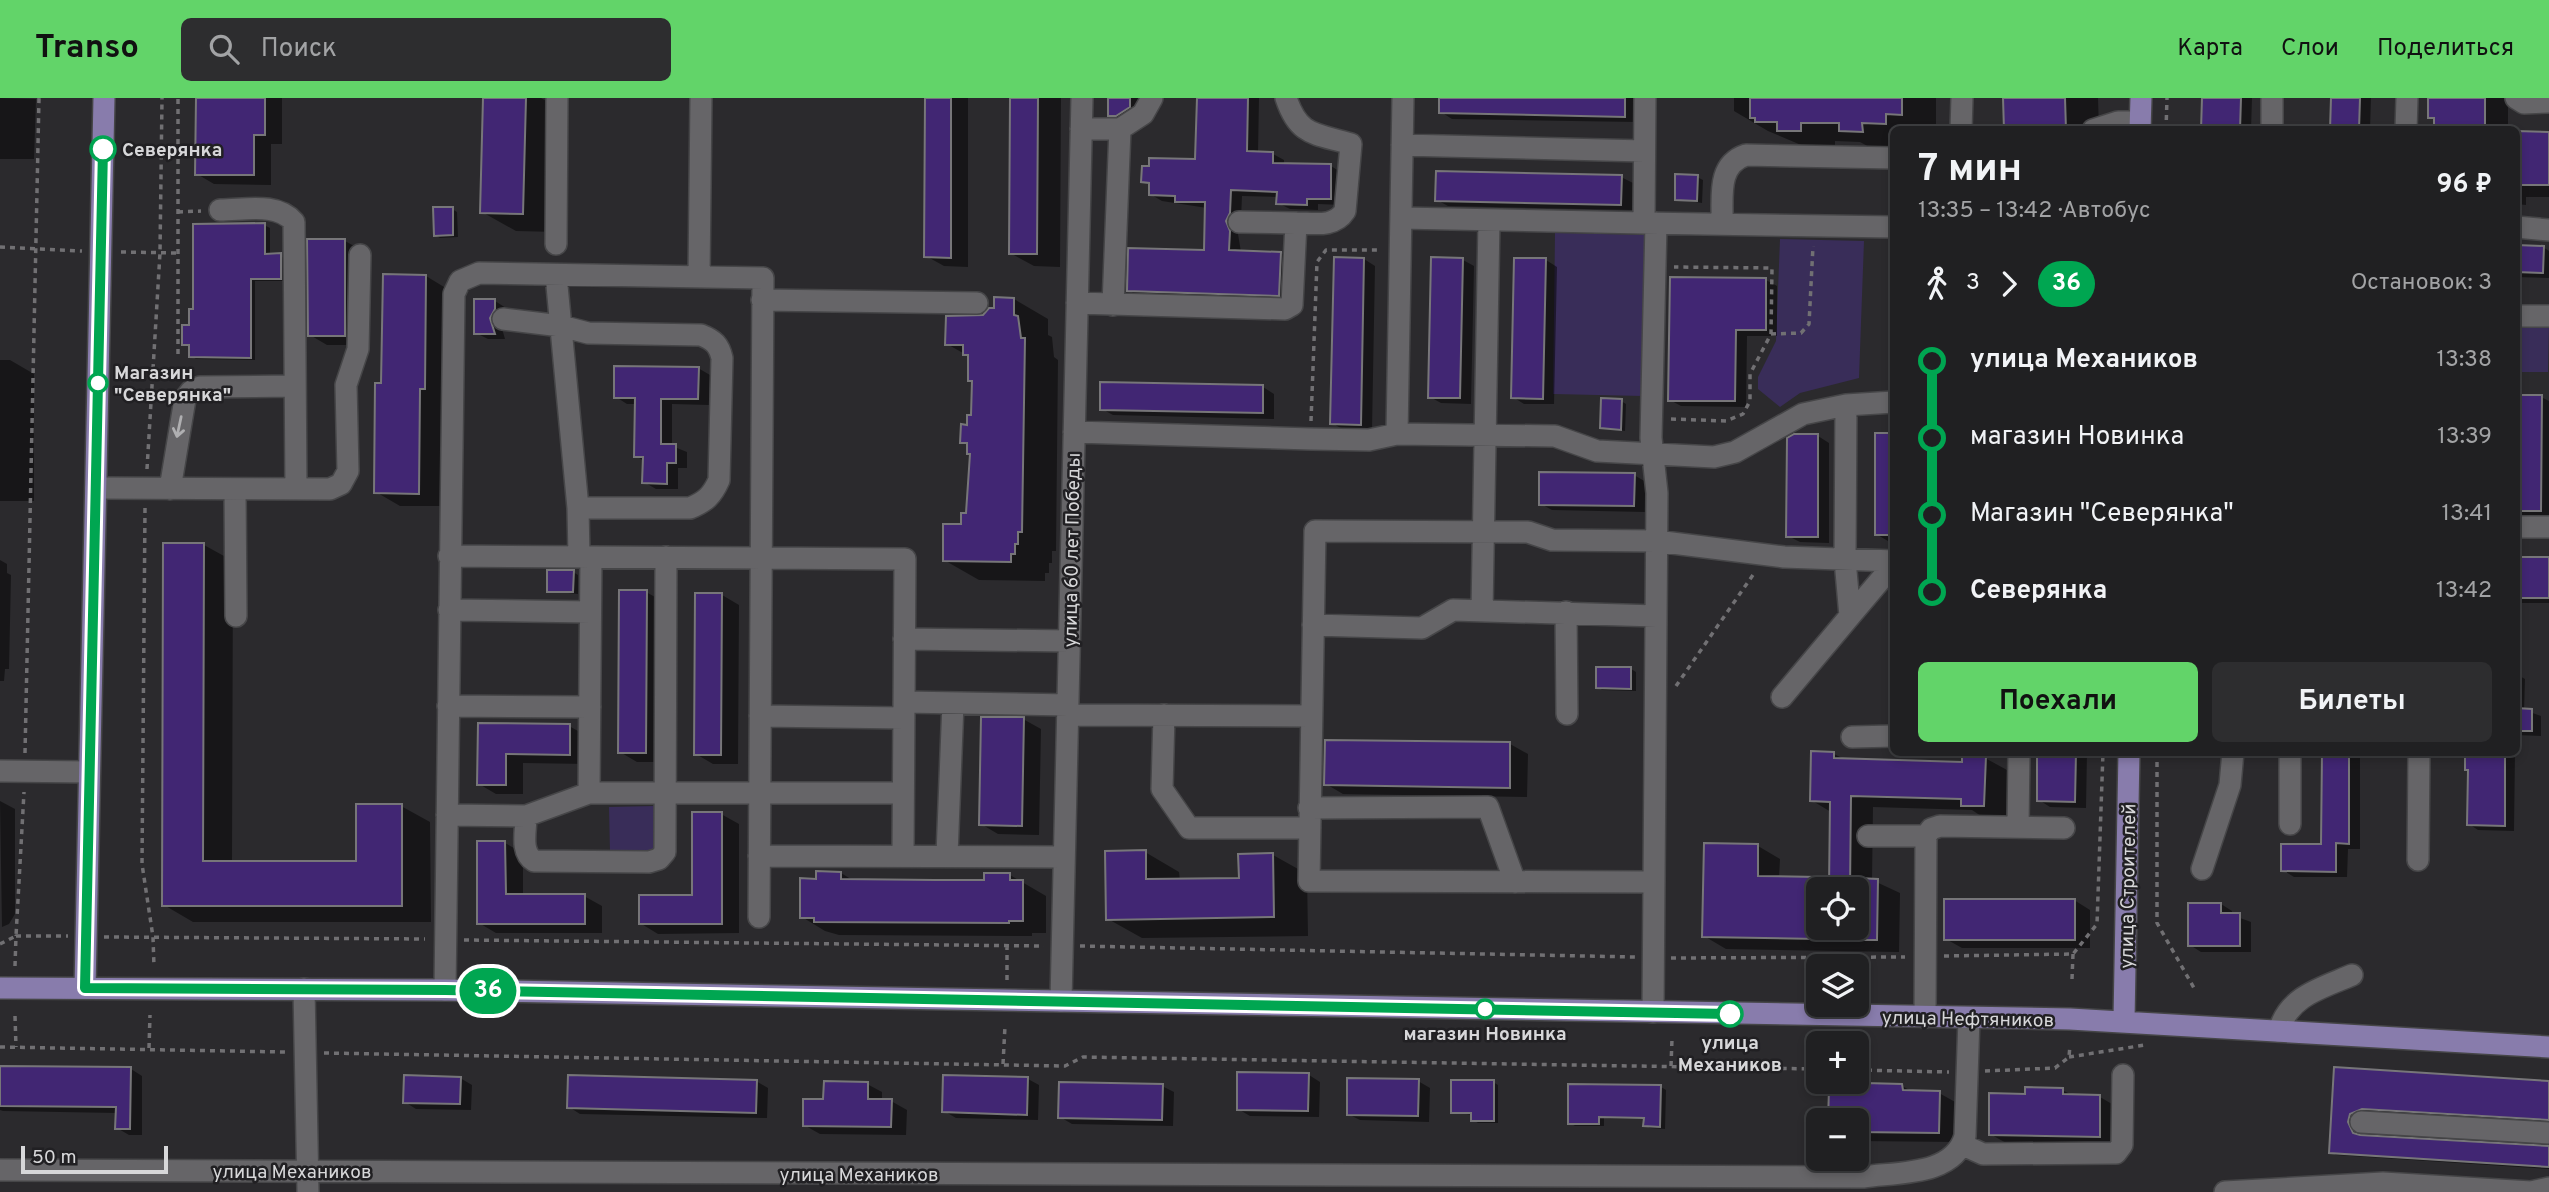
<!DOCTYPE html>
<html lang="ru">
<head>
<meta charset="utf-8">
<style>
  :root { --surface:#202022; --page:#2d2d2f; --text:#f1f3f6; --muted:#a2a3a5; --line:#3d3e40; --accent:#62d469 }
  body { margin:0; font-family:Overpass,sans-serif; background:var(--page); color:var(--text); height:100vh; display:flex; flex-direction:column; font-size:26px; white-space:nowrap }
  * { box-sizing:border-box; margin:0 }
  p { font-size:23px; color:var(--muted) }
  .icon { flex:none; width:38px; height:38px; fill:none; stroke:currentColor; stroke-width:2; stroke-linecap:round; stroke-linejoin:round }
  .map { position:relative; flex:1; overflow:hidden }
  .panel { position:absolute; left:1890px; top:28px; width:630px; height:630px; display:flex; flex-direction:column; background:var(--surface); border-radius:10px; box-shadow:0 4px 10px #0003,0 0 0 2px var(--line) }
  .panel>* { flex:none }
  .badge { padding:0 14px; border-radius:23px; font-size:24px; line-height:46px }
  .buttons { position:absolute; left:1806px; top:779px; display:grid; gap:14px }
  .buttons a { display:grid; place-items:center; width:63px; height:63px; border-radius:10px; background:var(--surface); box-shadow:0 4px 10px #0003,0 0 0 2px var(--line); font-size:35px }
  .scale { position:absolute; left:21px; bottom:18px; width:147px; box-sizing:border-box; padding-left:7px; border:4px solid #d7d7d9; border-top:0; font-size:19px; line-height:24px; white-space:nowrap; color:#d7d7d9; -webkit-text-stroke:5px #212023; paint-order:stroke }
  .map>.badge { position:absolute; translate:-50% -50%; box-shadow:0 0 0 4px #fff }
  .legs { display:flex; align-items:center; gap:10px; height:77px; padding:0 28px; font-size:23px }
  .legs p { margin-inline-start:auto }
  .summary { display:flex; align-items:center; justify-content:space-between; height:119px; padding:0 28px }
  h1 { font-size:38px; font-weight:700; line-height:52px }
  .cta { display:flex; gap:14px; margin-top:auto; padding:14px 28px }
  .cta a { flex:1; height:80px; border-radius:10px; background:var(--accent); color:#111; font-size:28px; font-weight:700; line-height:80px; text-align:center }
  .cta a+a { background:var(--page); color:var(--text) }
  ul { padding:0 28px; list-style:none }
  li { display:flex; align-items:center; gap:24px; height:77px; font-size:26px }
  li i { display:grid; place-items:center; width:10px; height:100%; margin:0 9px; background:currentColor }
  li i::after { content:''; width:18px; height:18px; margin:-9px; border:5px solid; border-radius:50%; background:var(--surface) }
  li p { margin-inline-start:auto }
  li:first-child i { background:linear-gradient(#0000 50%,currentColor 0) }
  li:last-child i { background:linear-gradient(currentColor 50%,#0000 0) }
  header { display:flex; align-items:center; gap:42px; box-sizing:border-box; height:98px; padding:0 35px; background:var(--accent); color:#111 }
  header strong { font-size:33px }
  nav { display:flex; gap:38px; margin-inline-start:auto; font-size:24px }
  .search { width:490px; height:63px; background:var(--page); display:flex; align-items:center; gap:18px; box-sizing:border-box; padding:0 24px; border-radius:10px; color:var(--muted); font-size:26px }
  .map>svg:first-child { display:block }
  .green { fill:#392d59 }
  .shadow { fill:#0007; fill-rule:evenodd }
  .building { fill:#412673; stroke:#777679; stroke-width:2 }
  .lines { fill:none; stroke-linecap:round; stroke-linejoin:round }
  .minor-casing { stroke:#464648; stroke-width:24 }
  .major-casing { stroke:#464648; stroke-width:24 }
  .path { stroke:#717073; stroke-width:3.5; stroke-dasharray:5 5; stroke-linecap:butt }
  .minor { stroke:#666568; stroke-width:21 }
  .major { stroke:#887cac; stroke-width:21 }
  .oneway { stroke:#afafb1 }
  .line-1-casing { stroke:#fff; stroke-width:16 }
  .line-1 { stroke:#00a651; stroke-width:10 }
  .stop-1-dot { fill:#fff; stroke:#00a651; stroke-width:3.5 }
  .labels { text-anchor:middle; stroke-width:5; stroke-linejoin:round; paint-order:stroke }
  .stop-label { font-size:19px; font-weight:bold; fill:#d7d7d9; stroke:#212023; text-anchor:start }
  .street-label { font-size:19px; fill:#d7d7d9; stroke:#212023 }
</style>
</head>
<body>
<header>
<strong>Transo</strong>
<div class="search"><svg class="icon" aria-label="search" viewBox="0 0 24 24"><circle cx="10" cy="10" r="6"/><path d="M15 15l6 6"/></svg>Поиск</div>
<nav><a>Карта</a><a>Слои</a><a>Поделиться</a></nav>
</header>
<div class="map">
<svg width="2549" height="1094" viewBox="0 0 2549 1094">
  <rect width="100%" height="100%" fill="#2b2a2d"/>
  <!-- green -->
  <path class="green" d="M1555,135L1647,137L1643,298L1553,296Z
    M1780,141L1864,143L1859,280L1800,295L1780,309L1758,291V279L1776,243Z
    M2517,226H2549L2548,274H2517Z
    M655,708V754H610L609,709Z"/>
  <!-- shadow -->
  <path class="shadow" d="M0,0L36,1L34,61H0Z
    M197,0H282V46H271V87L214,86L197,76Z
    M485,0H541L560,11L557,134L516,133L482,114Z
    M927,0H968V169L944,168L926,158Z
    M1011,0H1061L1060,169L1034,168L1010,155Z
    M1110,0H1147L1127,27L1110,17Z
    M1199,0H1259L1258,55L1273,56L1284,62V67L1331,68L1342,75V107L1318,106V112L1290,111L1278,105V99L1242,98L1241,121L1237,130L1241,154L1281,155L1292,162L1290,203L1140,199L1128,192L1206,154L1207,110L1162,103L1150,96L1151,88L1143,83L1197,63Z
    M1441,0H1636V24L1452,21L1441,14Z
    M1734,0H1936V32H1894V52H1875L1860,44L1835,43V52H1813L1768,33L1734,13Z
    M2005,0H2098L2099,32H2005Z
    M2204,0H2252L2251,32H2203Z
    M2333,0H2371L2370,32H2332Z
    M2430,0H2508V32H2436V23L2429,19Z
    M2516,35L2549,36V99H2526V107L2516,106Z
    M1621,79L1633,85L1632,112L1448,108L1437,102Z
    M1697,79L1703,82L1702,105L1676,101Z
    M452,111L457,114L458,139L440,140L435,137Z
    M264,127L270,130V157L286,160V183H255V262L196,261L191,258L190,249L184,246L195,213Z
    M309,143H345L363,153L362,247H327L310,237Z
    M2516,149H2543L2549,153V180L2516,179Z
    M1364,161L1375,168L1372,332H1344L1332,325Z
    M1463,162L1474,168L1471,306L1441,305L1430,299Z
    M1546,162L1557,169L1554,306H1524L1513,299Z
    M426,178L449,192L442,408H400L376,394L383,287Z
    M1766,182L1777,188V238H1747L1746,309L1681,308L1670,302Z
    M996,201H1014L1048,221V237L1052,239L1054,259L1058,262L1056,453H1052V465H1049V475H1045V483L979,482L944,462L967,417L972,358L968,355V347L962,344L973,319V284L970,282V259L947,246L996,212Z
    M495,203L506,210L501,227L505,241H488L476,235Z
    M0,262H10L34,276V403H0Z
    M698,270L710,277L709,307L672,306V348L687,354V370H678V391H656L644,384V363L636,358V306H627L616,299Z
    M1263,289L1274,296V321L1113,317L1102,311Z
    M2516,299H2541L2549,303V422H2526L2516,417Z
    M1621,303L1626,306L1625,333L1602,329Z
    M1894,336V443H1888L1876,436Z
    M1818,338L1829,345V445L1800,444L1788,438Z
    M1634,377L1646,384L1645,414L1552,412L1541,406Z
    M204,447L233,463L232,765H358L401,708L430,724L431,824H193L164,807Z
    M2516,460L2549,461V505H2516Z
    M0,462L7,466V475L11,477L9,571H5L4,583H0Z
    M573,474L578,477V496L549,493Z
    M646,494L664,504L663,664H637L620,654Z
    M722,497L739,507L738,666H713L696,656Z
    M1631,571L1636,574V593L1602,592L1597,589Z
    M2516,576L2525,581L2524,612L2541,618V638L2516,637Z
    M1023,621L1041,631L1039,737L998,736L981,726Z
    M479,627L569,628L587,638V666L523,665V696H496L479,686Z
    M1326,643L1510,646L1528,656L1527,699L1343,696L1326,686Z
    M2039,654H2087L2086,710L2050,709L2039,702Z
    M2324,654H2360V751H2348L2347,779H2294L2283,772L2323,748Z
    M2467,654H2515L2514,733L2478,732L2469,726L2470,673L2466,671Z
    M1834,656L1846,662L1964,666L1985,660L2007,672L2006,720H1984L1972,712L1873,709L1872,782L1900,795L1899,854L1726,851L1704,838L1758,748L1780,761L1779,780L1831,781V714L1811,702ZM1818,791H1857V830H1818Z
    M0,703L15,711V816L9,826L2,829Z
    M721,716L739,726V835L658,836L640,825L694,798Z
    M505,745L523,755V798H584L602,808V835H496L479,825Z
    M1145,754L1179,774L1180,783L1241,782L1273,757L1307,776L1308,838L1142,840L1108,821Z
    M841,775L854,783L986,784L1010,777L1046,798V835H1032V838L839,837L825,833L802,819L817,782Z
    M2074,802L2090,812V850H1962L1946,841Z
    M2221,806L2232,813V817L2251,824V854H2201L2190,847Z
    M0,970L131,971L142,978V1037H129L117,1030V1015L3,1013L0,1012Z
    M2336,971L2549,985V1023L2368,1013L2360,1015L2353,1026L2355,1035L2360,1039L2549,1050V1071L2336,1057L2331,1054Z
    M1309,977L1320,984L1319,1019L1250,1018L1238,1011Z
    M460,980L472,987L471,1012L416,1011L405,1004Z
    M1028,981L1039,987L1038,1022L956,1020L944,1013Z
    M756,983L768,990L767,1020L580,1016L569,1009Z
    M1418,983L1430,990L1429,1024L1360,1022L1348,1016Z
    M1493,984L1498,987V1025H1478L1473,1022V1017L1453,1014Z
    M867,986L882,994V1003H891L907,1012L906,1037L820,1036L804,1027Z
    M1162,988L1174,994L1173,1028L1072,1026L1060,1019Z
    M1902,988L1913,994L1939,995L1957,1005L1956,1044L1857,1043V1022H1830L1867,993Z
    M1661,989L1666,992L1665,1031L1650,1030L1645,1027V1021L1604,1020V1028H1575L1570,1025Z
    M2062,992L2074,998L2100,999L2117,1009V1048L2008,1046L1990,1036L2027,997Z"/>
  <!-- building -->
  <path class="building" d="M196,0H265V37H254V77H195Z
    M483,0H526L523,116L480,115Z
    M925,0H951V160L924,159Z
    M1010,0H1038L1037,156H1009Z
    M1108,0H1130V9L1116,18H1108Z
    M1197,0H1248L1247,53L1273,54V65L1331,66V101H1307V107L1276,106L1277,94L1231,92L1230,115L1226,123L1230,133L1229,152L1281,154L1279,198L1127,193L1128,150L1204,152L1205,104H1175V98L1149,97V85L1141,84L1142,68H1149V60L1195,61Z
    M1439,0H1625V19L1439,15Z
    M1750,0H1902V17L1886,16V26L1862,25L1863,34L1839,33V25H1801V33H1777V24H1755V20H1750Z
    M2003,0H2065L2066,32H2004Z
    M2202,0H2241L2240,32H2201Z
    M2331,0H2360L2359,32H2330Z
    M2428,0H2485V32H2434V20H2428Z
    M2516,33L2549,34V87H2516Z
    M1436,73L1622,77L1621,107L1435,103Z
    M1675,76L1698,77L1697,103L1675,102Z
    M433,109H453V137L434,138Z
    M265,125V156L281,155V181H251V260L189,259V247H182V227H189V211H193V126Z
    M307,141H345V238H308Z
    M2516,147L2544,148L2543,175L2516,174Z
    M1334,159L1364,160L1361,327L1330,326Z
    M1431,159L1463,160L1460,300H1428Z
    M1514,160H1546L1543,301L1511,300Z
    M383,176L426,177L425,291H420L419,396L374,395L375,285H381Z
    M1670,179L1766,180V232H1736L1735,303H1668Z
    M994,199L1014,200V217L1018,218L1021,240H1025L1022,434H1018V446H1015V456H1011V464L943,463V426H961V415H966L970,356H967V345H960L961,326L967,327V317H971L972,283H968V257H963V247H945L946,218L983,217L989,210H994Z
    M474,201H495V211L490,220L495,236H474Z
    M614,268L699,269L698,301H661V346H676V365H667V386L642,385L643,359H634L635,300H614Z
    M1100,284L1263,287V315L1100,312Z
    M2516,297H2542L2541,413H2516Z
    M1601,300L1622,301L1621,332L1600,330Z
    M1875,335H1894V437H1875Z
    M1794,336H1818V439H1786L1787,340Z
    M1539,374L1635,375L1634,408L1539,407Z
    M163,445H204L203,763H356V706H402V808H162Z
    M2516,459H2549V500H2516Z
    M547,472H574L573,494H547Z
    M619,492H647L646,655H618Z
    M695,495H722L721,657H694Z
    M1596,569H1631V591L1596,590Z
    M2516,610L2532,611V633H2516Z
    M981,619H1024L1022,728L979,727Z
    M478,625L570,626V657L506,656V687H477Z
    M1325,642L1510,644V690L1324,687Z
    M1811,653L1834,654V660L1962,664V657L1986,658L1984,708H1961V701L1851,698L1850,791H1829L1830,704L1810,703Z
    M2037,654H2076L2075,704L2037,703Z
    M2322,654H2349V746L2336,745V774L2281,773V746H2321Z
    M2465,654H2505V728L2467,727L2468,672H2465Z
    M692,714H722V826H639V797H692Z
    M477,743H505L506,796H585V826H477Z
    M1704,745L1758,746V778L1818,779V841L1702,839Z
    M1146,752V781L1239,780L1238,756L1273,755L1274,819L1106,822L1105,753Z
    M816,773L841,774V781L934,782H984V775H1010V782H1023V823H1009V825L814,824V820H800V780L816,781Z
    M1857,780L1878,781L1877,842H1857Z
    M1944,801H2075V842H1944Z
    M2188,805H2221V815H2240V848H2188Z
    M0,968L131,969L130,1031H115L116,1009L0,1008Z
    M2334,969L2549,983V1022L2362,1011L2350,1016L2348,1024L2353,1035L2360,1037L2549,1048V1069L2329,1055Z
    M1237,974L1309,975L1308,1013L1237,1012Z
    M404,977L461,979L460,1006L403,1005Z
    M568,977L757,982L756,1015L567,1010Z
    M943,977L1028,979L1027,1017L942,1014Z
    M1347,980L1419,981L1418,1018L1347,1017Z
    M1451,982H1494V1023H1471V1015H1451Z
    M824,983L868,984V1001H892L891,1029L803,1028V1001H823Z
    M1059,984L1163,986L1162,1022L1058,1020Z
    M1865,985L1902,986L1903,992L1940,993L1939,1035L1857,1034V1022H1828L1829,991L1865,992Z
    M1568,986L1661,987L1660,1029L1643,1028L1644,1020L1599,1019V1026H1568Z
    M2025,989L2063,990V996L2100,997V1039L1989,1037V995L2025,996Z"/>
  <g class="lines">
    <defs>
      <path id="minor" d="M1286,0C1299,39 1315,35 1351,46L1345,113C1334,130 1314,125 1296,125
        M1645,0L1644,125L1894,129
        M2516,0L2524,5L2549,4
        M1081,31H1120
        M1961,32L1962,0
        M2093,32L2118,24H2140
        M2272,32V0
        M2406,32L2407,0
        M1402,47L1644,53
        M220,112C245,112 277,104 294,124L296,391
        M1401,120L1644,125
        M1722,126C1723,100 1716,67 1746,57L1894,60
        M2516,129L2549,132
        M556,146L557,0
        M556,177L578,410L579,458
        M699,179L701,0
        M762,202L977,205
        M1077,205L1285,211L1292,207L1296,125L1239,124
        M1113,207L1120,31L1143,16L1152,0
        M2516,218H2549
        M503,221L561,228L588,235L701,237C714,242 719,247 722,260L719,382C712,398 705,404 690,410H578
        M1074,334L1311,341L1369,342L1397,336L1555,338L1597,353L1714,359L1735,354L1803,316L1846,307L1894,304
        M1397,336L1403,0
        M96,390L330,391L341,386L348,373L346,287L358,251L360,157
        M170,391L185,301L191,293L200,289L293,288
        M235,391L236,518
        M2516,429H2549
        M449,458L905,461L903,757
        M449,512L590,514
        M1482,513L1489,122
        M1566,514L1567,616
        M1850,518L1894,466
        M1313,527L1422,530L1453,512L1656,518
        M904,541L1069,543
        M1782,599L1850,518L1845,462L1846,307
        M904,604L1068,607
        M448,608L590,609
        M1068,617L1311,618
        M1164,617L1162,691L1189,730H1310
        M760,618L904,620
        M1852,639L1894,638
        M2290,654V726
        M0,673L89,674
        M589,695L591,459
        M1309,710L1488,709L1515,784
        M447,717L526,718L589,695H903
        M526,718C526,733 520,754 534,763L649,764L659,761L665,754L666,459
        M2018,729L2019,654
        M1868,738H1926
        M947,757L953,605
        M759,758L1064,759
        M2418,762L2419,654
        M2202,771L2230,687L2233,654
        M1654,784L1309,783L1315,433L1528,434L1552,442L1656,443L1784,459L1894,463
        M304,891L308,1094
        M445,892L454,196L460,183L479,175L763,180L759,819
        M1061,903L1082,0
        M1653,914L1657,395L1651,340L1656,125
        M1925,919L1926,738L1931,731L1940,728L2064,730
        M2279,933C2288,898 2322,890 2352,877
        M2361,1024L2549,1035
        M1963,1047L1983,1056L2116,1055L2122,1047L2123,977
        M0,1072L1863,1079C1898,1074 1954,1078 1965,1038L1969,920
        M2225,1094L2383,1085L2531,1094L2549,1090"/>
      <path id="major" d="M2140,32L2141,0
        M0,890L445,892L2070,921L2549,949
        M85,890L104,0
        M2124,922L2129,654"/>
    </defs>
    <!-- minor casing -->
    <use href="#minor" class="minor-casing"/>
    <!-- major casing -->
    <use href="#major" class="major-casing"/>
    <!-- path -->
    <path class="path" d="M2166,32L2167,0
      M178,114L201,113
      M0,149L82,153
      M121,154L178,155
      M1771,236L1801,235L1809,226L1813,148
      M178,256V0
      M1671,321L1726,323L1743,316L1750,303V276L1771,236L1772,170L1674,169
      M1311,323L1317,164L1326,152H1381
      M147,371L160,155L162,0
      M145,410L142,766L153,839L154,869
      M1676,588L1755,474
      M2157,654V825L2194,890
      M25,655L39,0
      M104,839L425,841
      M464,842L1044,848
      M0,846L16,838L24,694
      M1080,848L1636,859
      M1944,858L2073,856L2097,826L2103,654
      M1671,860L1905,859
      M15,868L16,838H68
      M2072,881L2073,856
      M1007,882V848
      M15,918L16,949
      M0,949L285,954
      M149,950L150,917
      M324,955L1065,968L1083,959L1818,971
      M2069,959L2145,947
      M1003,966L1005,928
      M1671,968L1672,941
      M1857,972L1949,974
      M1985,973L2055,970L2069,959L2070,947"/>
    <!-- minor -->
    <use href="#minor" class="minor"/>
    <!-- major -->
    <use href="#major" class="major"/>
  </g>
  <!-- one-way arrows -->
  <defs><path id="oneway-shaft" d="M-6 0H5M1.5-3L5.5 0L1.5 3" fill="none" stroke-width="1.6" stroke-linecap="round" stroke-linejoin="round" transform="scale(1.75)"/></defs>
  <use class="oneway" href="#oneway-shaft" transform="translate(179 329) rotate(102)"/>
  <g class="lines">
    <defs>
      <path id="line-1" d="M103,51L85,890L445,892L1730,916"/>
    </defs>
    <!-- line-1 casing -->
    <use href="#line-1" class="line-1-casing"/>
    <!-- line-1 -->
    <use href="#line-1" class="line-1"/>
  </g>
  <!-- markers -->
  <g class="stop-1-dot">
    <circle cx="103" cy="51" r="12"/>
    <circle cx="98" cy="285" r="9"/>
    <circle cx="1485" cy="911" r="9"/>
    <circle cx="1730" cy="916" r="12"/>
  </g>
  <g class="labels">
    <!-- stop labels -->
    <g class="stop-label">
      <text x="122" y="58">Северянка</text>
      <text x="114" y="281">Магазин<tspan x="114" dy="22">"Северянка"</tspan></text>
      <text x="1485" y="942" text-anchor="middle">магазин Новинка</text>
      <text x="1730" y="951" text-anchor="middle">улица<tspan x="1730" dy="22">Механиков</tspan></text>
    </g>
    <!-- street labels -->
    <g class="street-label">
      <text transform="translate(1071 452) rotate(-89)" y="7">улица 60 лет Победы</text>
      <text transform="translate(2127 788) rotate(-89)" y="7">улица Строителей</text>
      <text transform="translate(1968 920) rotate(1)" y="7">улица Нефтяников</text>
      <text x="292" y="1080">улица Механиков</text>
      <text x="859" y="1083">улица Механиков</text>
    </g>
  </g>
</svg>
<div class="buttons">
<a><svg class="icon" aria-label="locate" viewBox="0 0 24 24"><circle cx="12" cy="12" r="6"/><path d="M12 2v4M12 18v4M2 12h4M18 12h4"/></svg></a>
<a><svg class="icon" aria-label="layers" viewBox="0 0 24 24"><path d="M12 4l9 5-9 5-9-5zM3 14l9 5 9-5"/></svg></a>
<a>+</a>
<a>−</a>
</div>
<div class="scale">50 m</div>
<b class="badge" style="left:488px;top:893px;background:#00a651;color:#fff">36</b>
<section class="panel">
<div class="summary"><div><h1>7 мин</h1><p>13:35 – 13:42 · Автобус</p></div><b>96 ₽</b></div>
<div class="legs"><svg class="icon" aria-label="walk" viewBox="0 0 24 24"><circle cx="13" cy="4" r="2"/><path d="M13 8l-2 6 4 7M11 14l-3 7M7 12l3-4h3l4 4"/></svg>3<svg class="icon" aria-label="forward" viewBox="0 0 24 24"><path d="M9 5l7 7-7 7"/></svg><b class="badge" style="background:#00a651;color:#fff">36</b><p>Остановок: 3</p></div>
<ul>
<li><i style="color:#00a651"></i><b>улица Механиков</b><p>13:38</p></li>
<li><i style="color:#00a651"></i><span>магазин Новинка</span><p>13:39</p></li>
<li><i style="color:#00a651"></i><span>Магазин &quot;Северянка&quot;</span><p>13:41</p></li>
<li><i style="color:#00a651"></i><b>Северянка</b><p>13:42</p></li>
</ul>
<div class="cta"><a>Поехали</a><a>Билеты</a></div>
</section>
</div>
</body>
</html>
